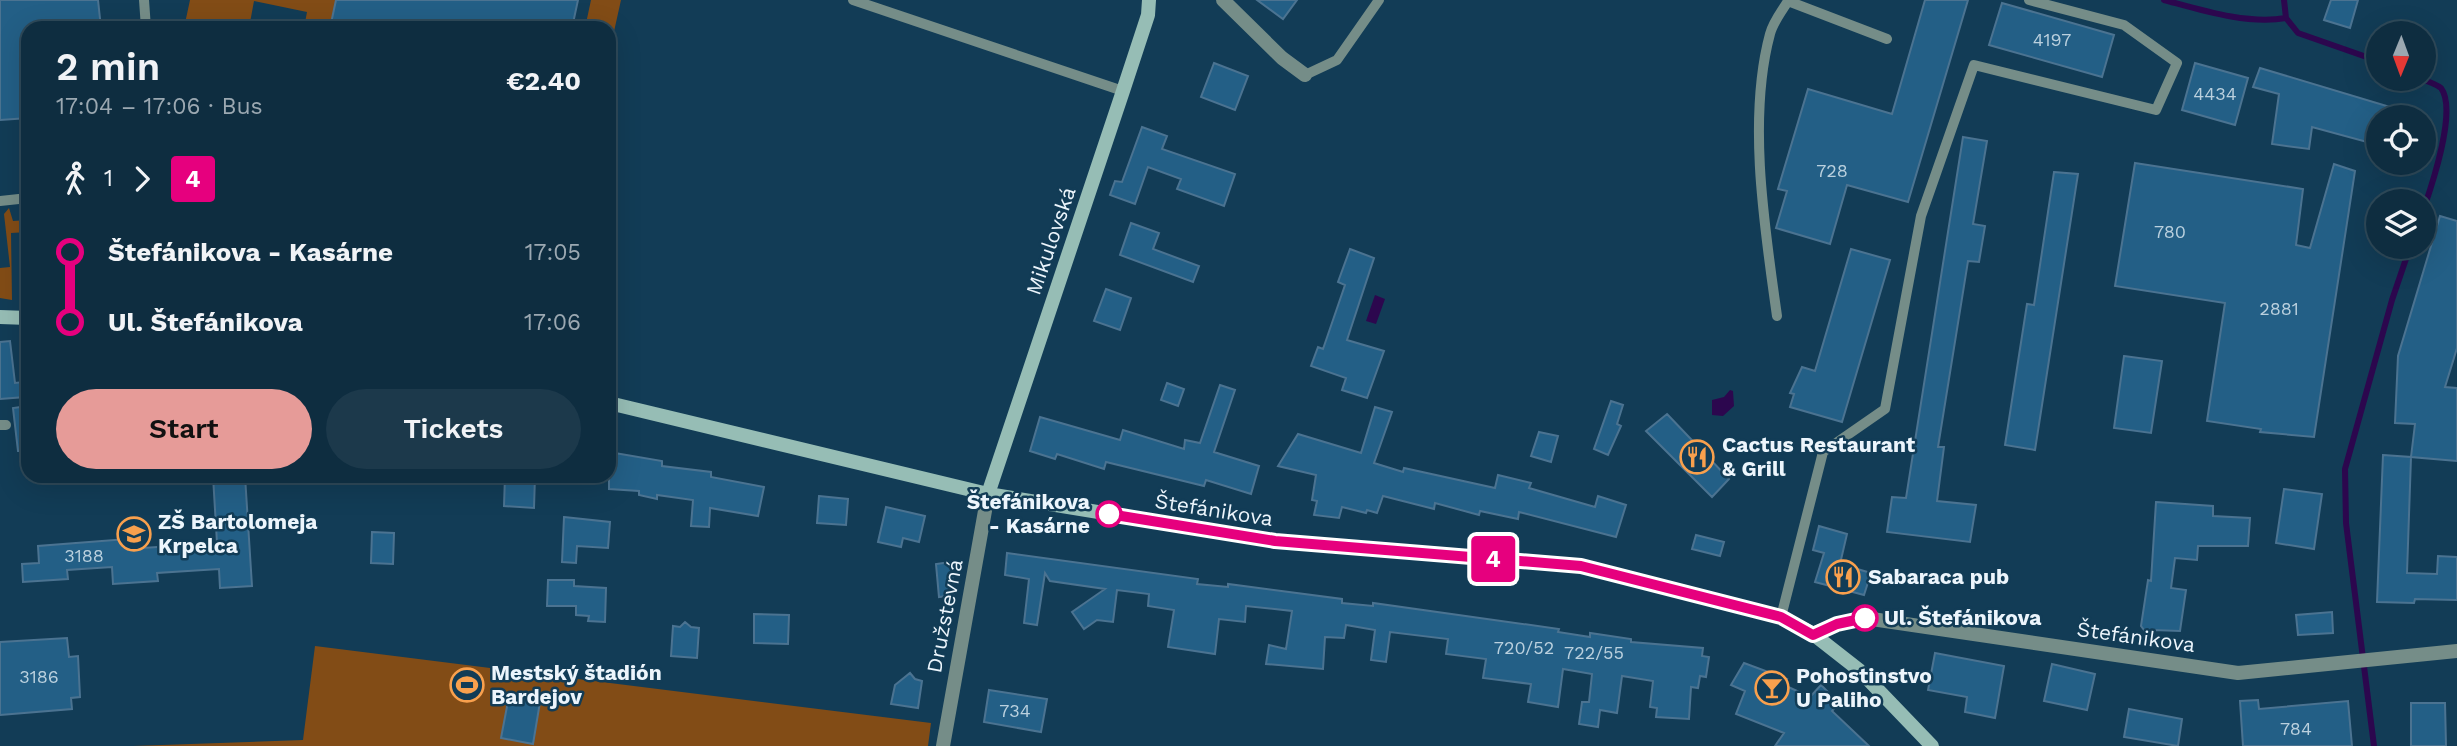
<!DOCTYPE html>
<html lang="en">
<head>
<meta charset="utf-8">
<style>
  :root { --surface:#0e2d40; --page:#1c394b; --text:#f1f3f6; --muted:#9ba8b1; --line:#2e4959; --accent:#e69b98 }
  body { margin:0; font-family:"Work Sans",sans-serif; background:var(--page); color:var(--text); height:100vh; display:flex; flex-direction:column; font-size:26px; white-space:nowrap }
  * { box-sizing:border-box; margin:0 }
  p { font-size:23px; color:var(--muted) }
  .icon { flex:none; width:38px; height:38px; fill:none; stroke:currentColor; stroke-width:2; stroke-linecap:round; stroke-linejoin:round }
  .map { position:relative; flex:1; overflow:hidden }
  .side { position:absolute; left:21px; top:21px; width:595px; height:462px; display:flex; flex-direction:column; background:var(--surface); border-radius:21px; box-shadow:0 7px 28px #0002,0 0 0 2px var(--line) }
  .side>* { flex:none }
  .badge { padding:0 14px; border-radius:5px; font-size:24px; line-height:46px }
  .needle { width:46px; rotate:181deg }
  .tools { position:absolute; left:2366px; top:21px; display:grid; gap:14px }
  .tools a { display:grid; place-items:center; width:70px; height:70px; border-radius:50%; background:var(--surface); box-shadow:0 7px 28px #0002,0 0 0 2px var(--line); font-size:35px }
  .map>.badge { position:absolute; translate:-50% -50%; box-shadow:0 0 0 4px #fff }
  .legs { display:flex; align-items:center; gap:10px; height:77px; padding:0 35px; font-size:23px }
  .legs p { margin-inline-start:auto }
  .head { display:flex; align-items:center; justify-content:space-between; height:119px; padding:0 35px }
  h1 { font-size:38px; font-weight:600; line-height:52px }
  .button { display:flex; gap:14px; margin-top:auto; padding:14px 35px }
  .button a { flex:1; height:80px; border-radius:42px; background:var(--accent); color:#111; font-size:28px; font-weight:600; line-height:80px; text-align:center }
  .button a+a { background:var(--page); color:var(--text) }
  ul { padding:0 35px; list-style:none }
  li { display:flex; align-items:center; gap:24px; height:70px; font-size:26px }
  li i { display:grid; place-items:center; width:10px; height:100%; margin:0 9px; background:currentColor }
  li i::after { content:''; width:18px; height:18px; margin:-9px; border:5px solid; border-radius:50%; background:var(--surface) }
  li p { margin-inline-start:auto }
  li:first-child i { background:linear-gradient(#0000 50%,currentColor 0) }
  li:last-child i { background:linear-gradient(currentColor 50%,#0000 0) }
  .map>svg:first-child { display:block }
  .green { fill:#824c16 }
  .water { fill:#2c074e }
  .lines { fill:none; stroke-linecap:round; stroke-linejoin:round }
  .stream { stroke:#2c074e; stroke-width:6 }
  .building { fill:#235f86; stroke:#4b7391; stroke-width:2 }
  .lane { stroke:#758d88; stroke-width:10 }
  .street { stroke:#758d88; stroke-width:14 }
  .secondary { stroke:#96bdb5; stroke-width:14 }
  .line-1-casing { stroke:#fff; stroke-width:16 }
  .line-1 { stroke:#e6007e; stroke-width:10 }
  .stop-1-dot { fill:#fff; stroke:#e6007e; stroke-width:3.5 }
  .labels { text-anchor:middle; stroke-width:5; stroke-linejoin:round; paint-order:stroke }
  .number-label { font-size:18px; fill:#bad0de }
  .street-label { font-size:21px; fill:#ecf5fc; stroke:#123c56 }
  .poi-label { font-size:21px; font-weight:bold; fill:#ecf5fc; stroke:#123c56; text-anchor:start }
  .stop-label { font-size:21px; font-weight:bold; fill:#ecf5fc; stroke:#123c56; text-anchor:end }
</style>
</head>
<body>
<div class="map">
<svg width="2457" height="746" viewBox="0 0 2457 746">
  <rect width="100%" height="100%" fill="#123c56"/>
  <!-- green -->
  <path class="green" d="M190,0H336L330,28H304L307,12L254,1L249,28H184Z
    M591,0H621L609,54V28H585Z
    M9,208L13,221L28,220V232L11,233L12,300L0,298V268L10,267L4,214Z
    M315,646L931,723L928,746H133L303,740Z"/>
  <!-- water -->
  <path class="water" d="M1375,295L1385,299L1376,324L1366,321Z
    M1730,390L1733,391L1734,406L1723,416L1712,415V400L1724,397Z"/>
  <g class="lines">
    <!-- stream -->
    <path class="stream" d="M2164,0C2201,10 2248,25 2286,18
      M2284,0L2286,18L2298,33L2378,61
      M2421,79C2427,81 2436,84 2441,88C2457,109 2433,182 2424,208
      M2374,746L2346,523L2345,469L2392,300L2410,247"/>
  </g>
  <!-- building -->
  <path class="building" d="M0,0H98L101,28H28V118L0,120Z
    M336,0H578L572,28H330Z
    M1257,0H1297L1283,19Z
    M1925,0H1968L1908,202L1847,185L1830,244L1776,228L1787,191L1778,189L1808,89L1892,114Z
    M2331,0H2358L2350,28L2324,20Z
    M2002,3L2114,35L2102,77L1989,45Z
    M1214,63L1248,76L1235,110L1201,97Z
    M2195,63L2248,78L2235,125L2182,110Z
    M2260,68L2410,113V117H2378V145L2312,127L2309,149L2272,144L2279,94L2253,87Z
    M1142,127L1167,136L1162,149L1235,174L1224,206L1177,189L1181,179L1148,167L1135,204L1110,195L1115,181L1122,182Z
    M1963,137L1987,141L1973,224L1985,226L1979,262L1968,261L1938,447H1944L1937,501L1976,505L1970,542L1887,532L1892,497L1906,498Z
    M2135,163L2303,189L2296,245L2310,248L2334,164L2355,171L2314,437L2260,432L2261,429L2207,421L2225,303L2115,286Z
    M2054,172L2078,174L2035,450L2005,445L2027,304L2034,305Z
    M2440,216L2457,221V348L2445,387L2457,388V461L2411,457L2415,424L2395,423L2398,356Z
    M1131,223L1159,233L1153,249L1199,266L1193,282L1120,255Z
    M1350,249L1374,258L1347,340L1384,351L1367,398L1342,390L1346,378L1311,366L1318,347L1323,349L1345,285L1338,282Z
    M1851,249L1890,260L1842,422L1790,407L1794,394L1790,393L1802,367L1815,371Z
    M1106,289L1131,298L1120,330L1094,321Z
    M10,341L15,383L23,382L25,397L0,399V342Z
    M2124,356L2162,361L2151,433L2114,428Z
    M1167,383L1184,389L1178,406L1161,400Z
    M1220,385L1235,390L1214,452L1259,466L1251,494L1206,480L1204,486L1106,462L1104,469L1057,454L1055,459L1030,451L1040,417L1120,440L1123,430L1184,449L1185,440L1200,443Z
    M1611,401L1623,405L1617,424L1621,426L1608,455L1594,449Z
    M28,406V451H18L13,408Z
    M1375,407L1392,412L1374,463L1403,472L1404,468L1495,488L1498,475L1531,483L1529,488L1595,507L1598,496L1626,505L1616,537L1519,512L1518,519L1480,511L1479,515L1435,503L1434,509L1383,496L1377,513L1367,510L1366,513L1342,507L1339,518L1314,515L1317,501L1312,500L1316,475L1278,466L1298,434L1361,453Z
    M1667,414L1729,479L1712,497L1646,431Z
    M1539,432L1558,436L1551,462L1531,456Z
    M609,452L662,461V466L711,472V477L764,487L758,516L710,508L709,527L691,526L693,500L657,495V499L639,495V491L609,489Z
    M2383,455L2411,457L2407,573L2437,574L2438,556L2457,557V600L2415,599L2414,603L2377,602Z
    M213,476H245L252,586L220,588L219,569L157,573L158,581L113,584L112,567L67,570L68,579L23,582L22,564L39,563L38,546L127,539L128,549L217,543Z
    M505,476H535L534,508L504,506Z
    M2284,489L2322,494L2314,549L2276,543Z
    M819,496L848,499L846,525L817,523Z
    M2156,502L2213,506V516L2250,518L2248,546H2198L2197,560L2175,558L2171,588L2186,590L2180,631L2153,630L2147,634L2141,626L2148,580L2151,581Z
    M886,507L925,516L919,542L903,538L901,547L878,542Z
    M564,517L610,522L608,548L577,546L576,563L562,562Z
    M1819,526L1847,534L1840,564L1871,573L1864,595L1815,582L1824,553L1813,550Z
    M372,532L394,533L393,564L371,563Z
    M1696,535L1724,542L1720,556L1692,549Z
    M1007,553L1198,579L1197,584L1228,587V584L1342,599V603L1373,606V603L1559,629L1558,632L1590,637V633L1631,639V642L1703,648L1702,656L1709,657L1706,677L1700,676L1698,688L1691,687L1689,719L1656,717L1657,708L1650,707L1653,681L1622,676L1617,713L1600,710L1598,727L1579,724L1582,702H1589L1592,674L1563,669L1558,707L1528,702L1531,684L1483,678L1486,659L1446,654L1448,639L1390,632L1386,662L1371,660L1375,630L1346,625L1344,638L1325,637L1323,669L1266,664L1269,645L1286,649L1292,611L1246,606L1245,622L1219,619L1215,654L1168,647L1174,610L1148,606L1149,594L1117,590L1113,622L1097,620L1084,629L1072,612L1105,589L1050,581L1045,573L1037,625L1024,623L1029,579L1005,575Z
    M951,562L954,595L939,597L936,564Z
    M548,580H574V586L606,588L605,622L588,621L589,616L576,615V606H547Z
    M2332,612L2333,633L2298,635L2296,615Z
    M754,614L789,615L788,644L754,643Z
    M685,622L691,627L699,628L697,658L671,656L673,626L680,627Z
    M67,638L69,657L78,656L80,697L71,698L72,709L0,715V642Z
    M1935,653L2004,666L1995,718L1965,712L1967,697L1928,690Z
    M1744,663L1787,679L1784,685L1810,697L1821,685L1839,703L1832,711L1869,746H1775L1784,733L1736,714L1745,691L1731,685Z
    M2052,664L2095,674L2087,710L2044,701Z
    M910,673L915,679L922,681L918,708L891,704L895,685Z
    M989,690L1047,699L1041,732L984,722Z
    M509,696L540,702L533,744L501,738Z
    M2258,700L2259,709L2348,701L2352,746H2243L2240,701Z
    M2411,703H2445L2446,746H2411Z
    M2129,709L2182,719L2178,746L2124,737Z"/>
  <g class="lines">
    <!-- lane -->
    <path class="lane" d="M144,0L146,28
      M853,0L1123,91
      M1305,75L1337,60L1379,0
      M0,201L28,198
      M1777,316C1765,230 1747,119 1770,34C1773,22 1782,11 1788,1L1887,39
      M0,425H6
      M1781,617L1823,452L1885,409L1921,216L1974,65L2156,110L2177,63L2124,25L2029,0"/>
    <!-- street -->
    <path class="street" d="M1223,0L1282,58L1305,75
      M1813,634L1837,624L1865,618L2238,673L2457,651
      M943,746L988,494"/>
    <!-- secondary -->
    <path class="secondary" d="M0,317L28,318
      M609,403L988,494L1275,541L1581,566L1781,617L1813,634L1859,670L1932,746
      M988,494L1123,91L1148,15L1149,0"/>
  </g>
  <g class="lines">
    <defs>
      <path id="line-1" d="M1109,514L1275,541L1581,566L1781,617L1813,635L1837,624L1865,618"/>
    </defs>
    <!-- line-1 casing -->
    <use href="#line-1" class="line-1-casing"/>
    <!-- line-1 -->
    <use href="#line-1" class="line-1"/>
  </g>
  <!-- icons -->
  <defs>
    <symbol id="restaurant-ring" viewBox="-11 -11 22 22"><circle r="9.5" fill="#123c56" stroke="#f9a04d" stroke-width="1.5"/><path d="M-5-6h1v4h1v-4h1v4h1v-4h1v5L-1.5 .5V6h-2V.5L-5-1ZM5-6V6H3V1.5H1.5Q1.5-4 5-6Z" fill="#f9a04d"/></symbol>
    <symbol id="school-ring" viewBox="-11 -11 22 22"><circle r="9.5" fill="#123c56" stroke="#f9a04d" stroke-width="1.5"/><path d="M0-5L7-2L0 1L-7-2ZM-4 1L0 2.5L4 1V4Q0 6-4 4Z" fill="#f9a04d"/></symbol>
    <symbol id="stadium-ring" viewBox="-11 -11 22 22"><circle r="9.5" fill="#123c56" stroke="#f9a04d" stroke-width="1.5"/><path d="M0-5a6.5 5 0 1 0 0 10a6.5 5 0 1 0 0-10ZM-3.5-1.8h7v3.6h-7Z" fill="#f9a04d"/></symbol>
    <symbol id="bar-ring" viewBox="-11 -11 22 22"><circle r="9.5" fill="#123c56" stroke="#f9a04d" stroke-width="1.5"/><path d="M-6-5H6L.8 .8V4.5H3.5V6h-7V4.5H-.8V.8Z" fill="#f9a04d"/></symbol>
  </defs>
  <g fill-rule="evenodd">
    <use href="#restaurant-ring" x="1678" y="438" width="38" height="38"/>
    <use href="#school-ring" x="115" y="515" width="38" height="38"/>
    <use href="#restaurant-ring" x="1824" y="558" width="38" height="38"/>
    <use href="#stadium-ring" x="448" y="666" width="38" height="38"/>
    <use href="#bar-ring" x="1753" y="669" width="38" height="38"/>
  </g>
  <!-- markers -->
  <g class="stop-1-dot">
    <circle cx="1109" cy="514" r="12"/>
    <circle cx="1865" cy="618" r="12"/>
  </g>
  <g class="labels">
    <!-- number labels -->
    <g class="number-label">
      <text x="2052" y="46">4197</text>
      <text x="2215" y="100">4434</text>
      <text x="1832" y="177">728</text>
      <text x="2170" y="238">780</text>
      <text x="2279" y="315">2881</text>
      <text x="84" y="562">3188</text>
      <text x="1524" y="654">720/52</text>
      <text x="1594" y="659">722/55</text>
      <text x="39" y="683">3186</text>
      <text x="1015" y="717">734</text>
      <text x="2296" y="735">784</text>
    </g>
    <!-- street labels -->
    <g class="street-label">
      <text transform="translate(1051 241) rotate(-71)" y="7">Mikulovská</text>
      <text transform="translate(1214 510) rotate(9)" y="7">Štefánikova</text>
      <text transform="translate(945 616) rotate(-79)" y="7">Družstevná</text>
      <text transform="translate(2136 637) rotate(8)" y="7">Štefánikova</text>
    </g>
    <!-- poi labels -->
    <g class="poi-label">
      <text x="1722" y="452">Cactus Restaurant<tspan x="1722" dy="24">&amp; Grill</tspan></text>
      <text x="158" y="529">ZŠ Bartolomeja<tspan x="158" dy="24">Krpelca</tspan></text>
      <text x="1868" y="584">Sabaraca pub</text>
      <text x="491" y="680">Mestský štadión<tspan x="491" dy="24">Bardejov</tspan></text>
      <text x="1796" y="683">Pohostinstvo<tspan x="1796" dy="24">U Paliho</tspan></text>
    </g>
    <!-- stop labels -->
    <g class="stop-label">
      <text x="1090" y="509">Štefánikova<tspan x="1090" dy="24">- Kasárne</tspan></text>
      <text x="1884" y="625" text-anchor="start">Ul. Štefánikova</text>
    </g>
  </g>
</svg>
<div class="tools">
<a><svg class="needle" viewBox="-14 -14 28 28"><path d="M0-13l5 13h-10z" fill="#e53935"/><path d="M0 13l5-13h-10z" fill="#9ba8b1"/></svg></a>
<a><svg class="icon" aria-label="locate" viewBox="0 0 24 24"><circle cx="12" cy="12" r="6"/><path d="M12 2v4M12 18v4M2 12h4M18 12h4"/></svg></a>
<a><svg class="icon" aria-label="layers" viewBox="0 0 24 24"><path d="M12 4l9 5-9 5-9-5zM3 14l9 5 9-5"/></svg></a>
</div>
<b class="badge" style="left:1493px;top:559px;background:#e6007e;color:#fff">4</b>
<section class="side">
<div class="head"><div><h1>2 min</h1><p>17:04 – 17:06 · Bus</p></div><b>€2.40</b></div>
<div class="legs"><svg class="icon" aria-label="walk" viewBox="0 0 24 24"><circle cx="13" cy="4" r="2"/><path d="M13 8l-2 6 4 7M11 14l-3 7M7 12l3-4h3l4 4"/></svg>1<svg class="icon" aria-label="forward" viewBox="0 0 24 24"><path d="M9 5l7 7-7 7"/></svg><b class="badge" style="background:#e6007e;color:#fff">4</b></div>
<ul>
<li><i style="color:#e6007e"></i><b>Štefánikova - Kasárne</b><p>17:05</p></li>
<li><i style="color:#e6007e"></i><b>Ul. Štefánikova</b><p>17:06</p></li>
</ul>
<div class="button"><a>Start</a><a>Tickets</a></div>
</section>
</div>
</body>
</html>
